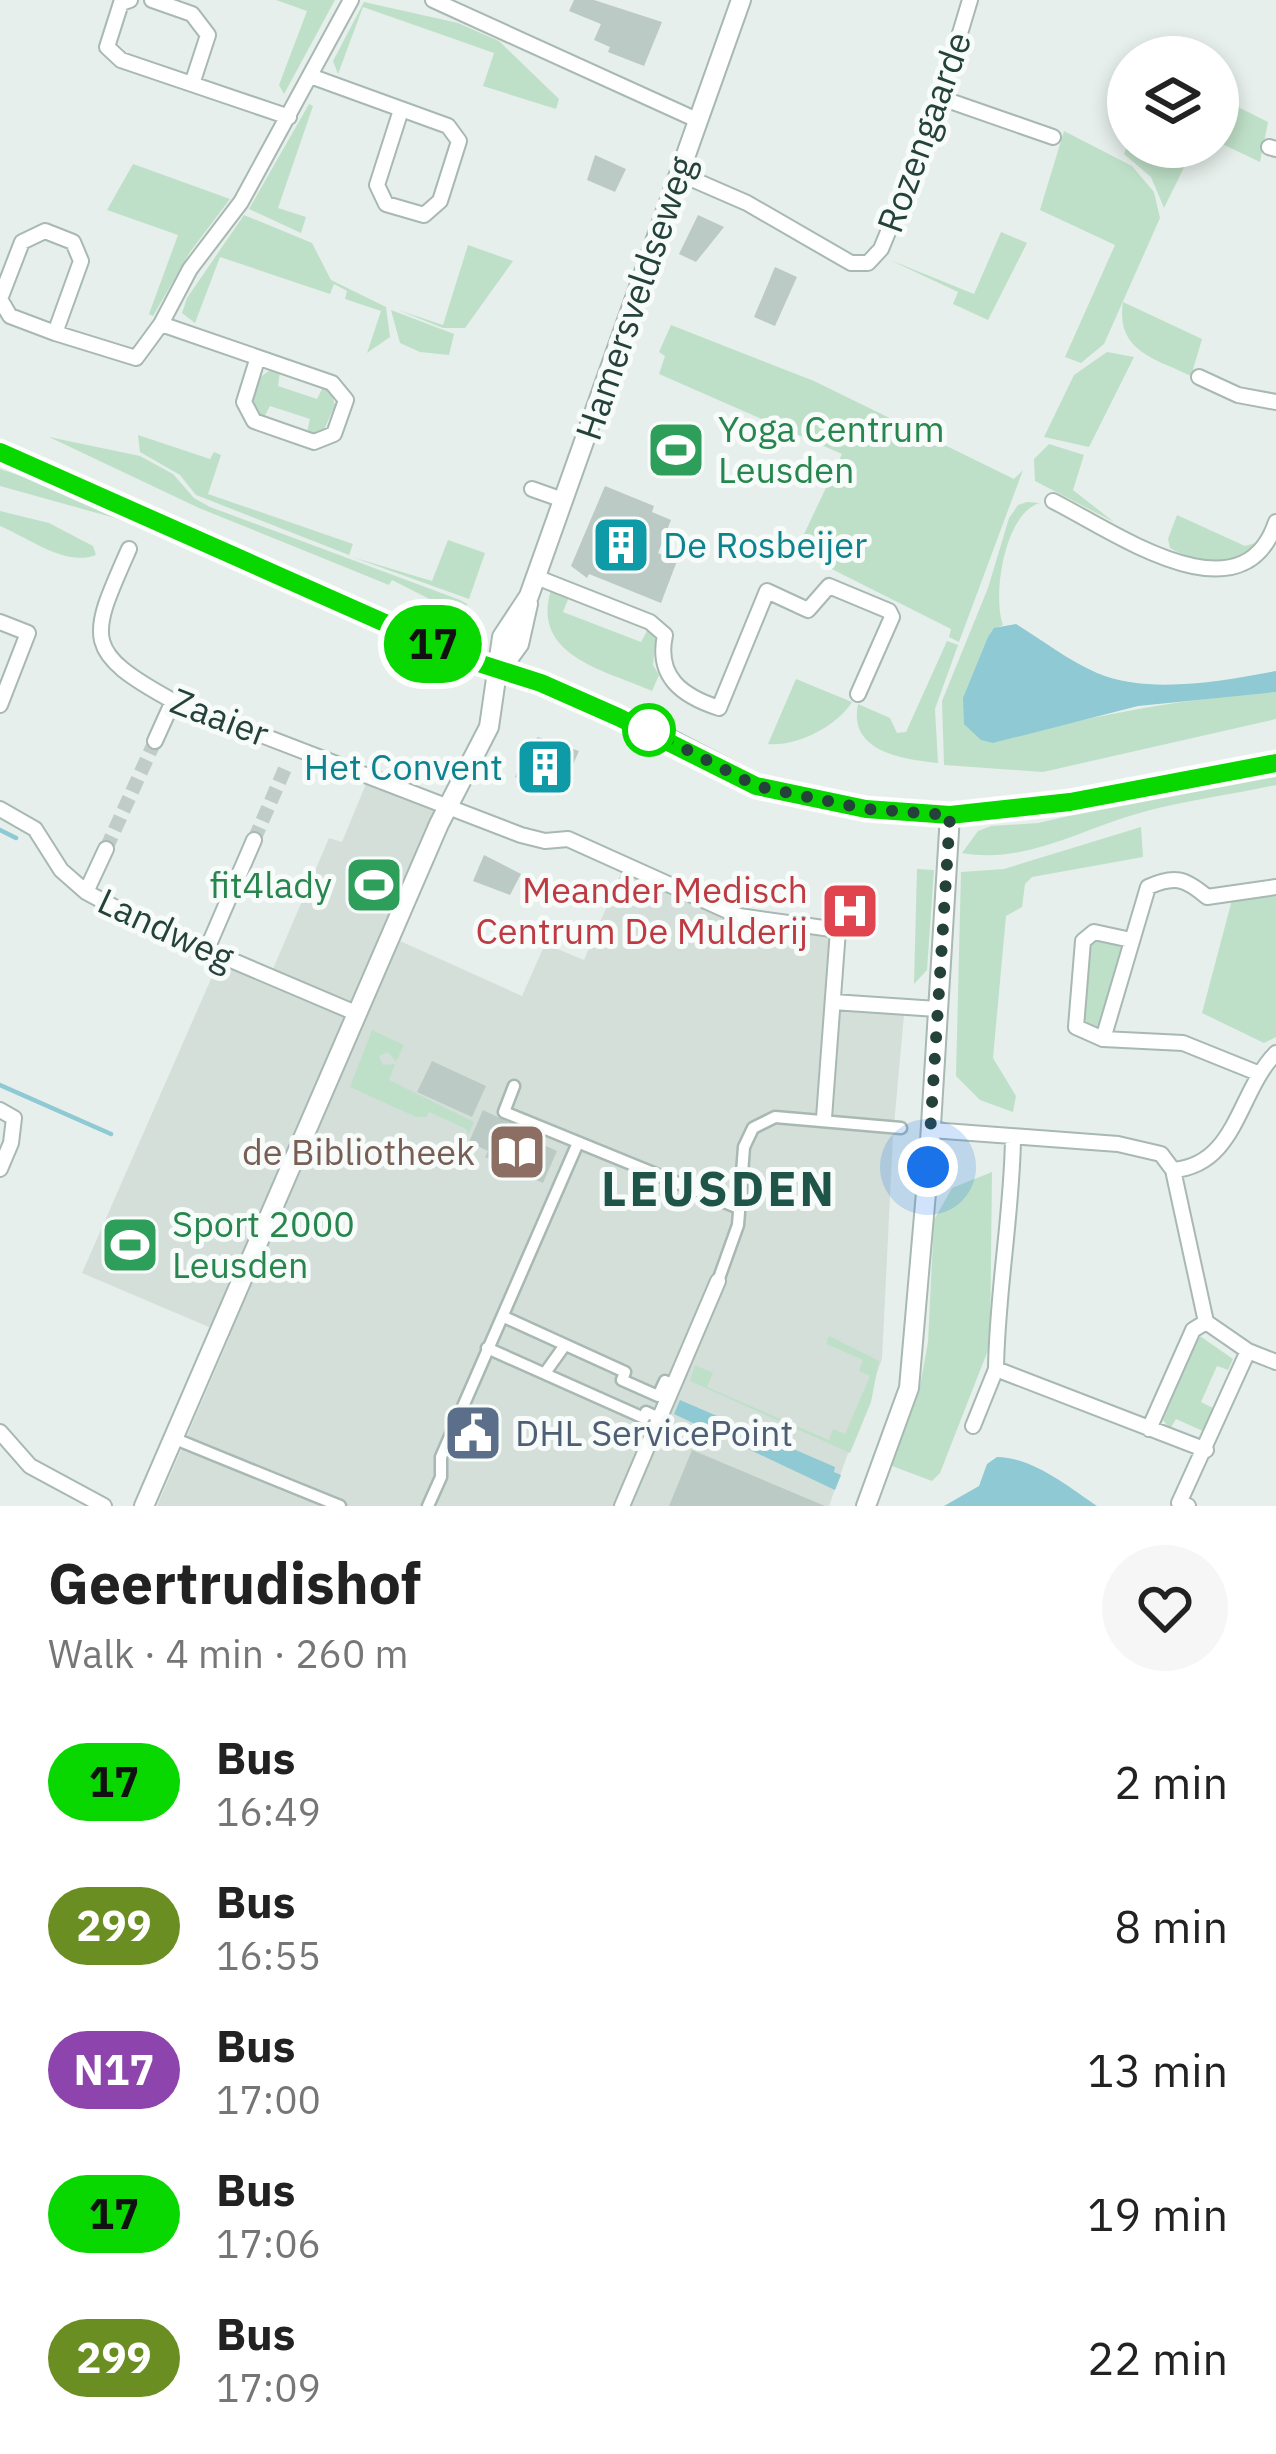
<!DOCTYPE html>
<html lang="en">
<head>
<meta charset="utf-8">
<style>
  :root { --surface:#fff; --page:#f6f6f6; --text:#222; --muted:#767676 }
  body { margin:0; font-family:"IBM Plex Sans",sans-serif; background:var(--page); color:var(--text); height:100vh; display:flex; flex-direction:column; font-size:45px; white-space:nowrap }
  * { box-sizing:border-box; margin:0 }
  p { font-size:39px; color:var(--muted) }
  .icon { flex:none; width:66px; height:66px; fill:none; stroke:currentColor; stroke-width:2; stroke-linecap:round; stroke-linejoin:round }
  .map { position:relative; height:1506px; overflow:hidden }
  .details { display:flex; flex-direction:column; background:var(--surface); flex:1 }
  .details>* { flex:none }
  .badge { padding:0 24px; border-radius:39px; font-size:42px; line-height:78px }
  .tools { position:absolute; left:1107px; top:36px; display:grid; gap:24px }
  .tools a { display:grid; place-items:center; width:132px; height:132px; border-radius:50%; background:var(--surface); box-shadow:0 6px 18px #0003; font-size:60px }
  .you { position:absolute; width:60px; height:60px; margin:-30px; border:9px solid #fff; border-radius:50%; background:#1a73e8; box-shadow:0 0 0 18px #1a73e833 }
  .map>.badge { position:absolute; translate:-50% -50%; box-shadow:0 0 0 6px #fff }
  .round { display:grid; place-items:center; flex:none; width:126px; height:126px; border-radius:63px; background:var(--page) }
  .overview { display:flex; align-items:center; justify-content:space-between; height:204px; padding:0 48px }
  h1 { font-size:57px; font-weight:700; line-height:90px }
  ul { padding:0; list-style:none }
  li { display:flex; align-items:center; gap:36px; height:144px; padding:0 48px }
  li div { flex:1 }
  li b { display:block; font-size:45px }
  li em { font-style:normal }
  li .badge { min-width:132px; font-weight:700; text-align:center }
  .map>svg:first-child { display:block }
  .built { fill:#d4dfda }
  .green { fill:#bfe0c8 }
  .water { fill:#8ec9d4 }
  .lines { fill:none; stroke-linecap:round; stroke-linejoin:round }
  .stream { stroke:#8ec9d4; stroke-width:4.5 }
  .building { fill:#bbcac4 }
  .minor-tunnel { stroke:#bfccc8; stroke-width:14; stroke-dasharray:14 7; stroke-linecap:butt }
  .pedestrian-casing { stroke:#a8b8b2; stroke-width:15 }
  .minor-casing { stroke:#a8b8b2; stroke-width:18 }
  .tertiary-casing { stroke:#a8b8b2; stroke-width:22 }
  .secondary-casing { stroke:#a4bbb3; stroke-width:26 }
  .pedestrian { stroke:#fff; stroke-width:10 }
  .minor { stroke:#fff; stroke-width:14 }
  .tertiary { stroke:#fff; stroke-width:18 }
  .secondary { stroke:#fff; stroke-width:21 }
  .line-casing { stroke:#fff; stroke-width:27 }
  .line { stroke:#09d700; stroke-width:18 }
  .walk { stroke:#24423a; stroke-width:12; stroke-dasharray:0 21.6 }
  .stop-dot { fill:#fff; stroke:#09d700; stroke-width:6 }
  .labels { text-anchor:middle; stroke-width:10; stroke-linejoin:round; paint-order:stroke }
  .street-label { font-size:36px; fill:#24423a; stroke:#f7fbf9 }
  .leisure-label { font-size:36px; fill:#27864d; stroke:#f7fbf9; text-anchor:start }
  .culture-label { font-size:36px; fill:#0d838f; stroke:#f7fbf9; text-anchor:start }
  .health-label { font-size:36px; fill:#be3a42; stroke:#f7fbf9; text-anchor:end }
  .education-label { font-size:36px; fill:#785e54; stroke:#f7fbf9; text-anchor:end }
  .service-label { font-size:36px; fill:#4e5e75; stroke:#f7fbf9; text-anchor:start }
  .district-label { font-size:48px; font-weight:bold; letter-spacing:3px; fill:#1f5548; stroke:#f7fbf9 }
</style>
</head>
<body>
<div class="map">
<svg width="1276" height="1506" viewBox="0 0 1276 1506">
  <rect width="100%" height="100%" fill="#e6efeb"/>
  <!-- built -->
  <path class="built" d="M368,779L453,815L400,941L522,996L545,944L584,960L623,868L738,921L833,933L831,996L905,1004L893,1136L882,1359L829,1506H157L230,1336L82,1273L218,963L267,983L329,838L342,842Z"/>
  <!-- green -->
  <path class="green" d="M276,0H335L284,94L279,85L307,11Z
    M364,2L458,23L499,41L559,99L556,109L483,86L494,53L363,7L338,74L333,61Z
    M1218,97L1268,122L1260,162L1218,142Z
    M309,104L313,106L278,208L306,217L301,233L249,209Z
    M1064,131L1132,166L1154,192L1160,218L1104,344L1081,363L1065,357L1115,245L1040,210Z
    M1128,143L1194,147L1164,208L1151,177L1124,154Z
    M133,164L230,199L190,252L153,316L149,314L178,235L107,210Z
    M244,215L312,243L331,280L386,307L390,337L367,353L381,311L345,299L347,291L334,284L330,294L220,257L195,323L182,313L187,298Z
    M1001,232L1027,243L988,320L953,304L958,292L890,260L974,294Z
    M468,245L513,261L465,328H443L398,310L443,325Z
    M1123,302L1202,339L1191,376C1157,359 1115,352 1123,302Z
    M391,310L454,334L449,355L420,352L400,343Z
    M671,325L814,381L1014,479L1023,470L959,642L949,637L951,629L796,551L842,454L659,374L665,356L659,352Z
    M1107,352L1134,357L1089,447L1044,437L1074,375Z
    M269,371L280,372L278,386L317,399L323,387L330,390L335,405L323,432H307L310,419L270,406L264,417L257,414C248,398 253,380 269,371Z
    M138,435L210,459L214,452L221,455L208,494L353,544L349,555L196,495L180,475L140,452Z
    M49,437L140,456L173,474L194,498L210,507L460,600L467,604L463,616L392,580L389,585L199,508Z
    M1049,444L1084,455L1073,490L1114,522L1035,481L1034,459Z
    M0,469L89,498L235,562L232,569L115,518L0,486Z
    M1027,502L1040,503C1005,512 992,595 1003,625L994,629L993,743C1086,716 1179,699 1276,692V719L1043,772L944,765L942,701L988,588L1009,518L1018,505Z
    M0,511L49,523L93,546L96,555C66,567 29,538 0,526Z
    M1177,515L1245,546L1262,541C1234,570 1203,567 1170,548L1168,539Z
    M448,540L485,553L469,599L352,557L432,581Z
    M551,590L569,597L563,612L641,642L648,629L656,636L653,665L659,675L652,691C608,671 530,657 551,590Z
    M947,641L958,645L935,709L938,763C903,759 848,752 858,704L890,718L897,733L906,732Z
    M796,679L852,702C837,726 797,747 768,744Z
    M1276,777V785C1230,795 1181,801 1136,814C1078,831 1024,864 962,853L978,831L991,826L1038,823L1210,784Z
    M1141,827L1143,857L1032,877L1025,884L1022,907L1006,916L993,1058L1016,1096L1013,1112L980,1100L956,1076L961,872L1004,869Z
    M917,869L934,870L927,970L914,984Z
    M1276,892V1037L1264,1043L1202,1013L1233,896Z
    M1087,935L1131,940L1103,1039L1082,1032Z
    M372,1030L404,1045L396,1062L388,1052L379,1056L383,1065L395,1064L389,1080L474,1122L468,1135L466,1129L429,1112L426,1117H416L350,1087Z
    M992,1172L990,1345L940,1473L932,1481L892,1466L919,1392L928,1342L934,1220L952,1188Z
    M829,1336L879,1361L871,1402L850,1453L690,1381L695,1365L713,1373L707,1387L829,1440L833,1429L845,1434L870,1376L859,1371L863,1360L826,1344Z
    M1200,1336L1233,1359L1228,1370L1217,1366L1201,1402L1215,1409L1205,1432L1176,1419L1170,1429L1163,1420Z"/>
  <!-- water -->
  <path class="water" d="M1016,624C1042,640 1069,661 1097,673C1149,695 1223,681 1276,671V692L1138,706L993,743L981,740L964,724L963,698L988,637L994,628Z
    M680,1400L835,1467L834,1472L841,1475L835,1490L674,1414Z
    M997,1457C1034,1458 1067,1486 1097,1506H944L979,1486L987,1464Z"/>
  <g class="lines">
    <!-- stream -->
    <path class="stream" d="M0,830L16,838
      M0,1085L111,1134"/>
  </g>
  <!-- building -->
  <path class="building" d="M574,0H594L662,22L644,66L608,52L610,47L594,40L601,24L569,11Z
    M595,155L626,169L615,192L587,180Z
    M698,215L724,227L696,262L679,254Z
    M775,267L797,277L775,326L754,317Z
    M605,486L654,506L652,512L671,520L658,553L677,561L661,603L589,574L587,578L571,566Z
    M538,737L579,751L559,796L515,777L529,744Z
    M484,855L521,874L510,895L473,881Z
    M432,1061L486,1086L472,1117L417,1092Z
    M483,1110L541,1138L539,1143L557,1151L543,1183L485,1157L488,1151L469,1142Z
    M692,1450L825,1506H669Z"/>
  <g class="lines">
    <!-- minor-tunnel -->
    <path class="minor-tunnel" d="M254,840L287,764
      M106,849L155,741"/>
    <defs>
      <path id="pedestrian" d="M514,1086L504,1112L739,1208
        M718,1281L738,1225L744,1147L753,1128L775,1117L901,1128
        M504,1317L625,1372L622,1380L658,1396L665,1381L674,1385
        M487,1348L644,1418L646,1412L659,1418
        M545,1373L565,1345
        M173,1438L340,1506
        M428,1506L441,1477V1457L577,1145"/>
      <path id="minor" d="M130,0L121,3L107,47L121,60L289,117
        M152,0L192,14L208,35L192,84
        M433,0L697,120
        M313,77L448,126L459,141L440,201L424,215L386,204L377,185L401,110
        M941,98L1053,137
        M1269,147L1276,149
        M678,173L747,203L851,263H868L881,249L933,123L970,0
        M161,324L332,383L346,400L334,434L314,442L254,421L244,402L257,360
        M55,333L10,316L0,299L22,242L45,231L73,242L81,261L55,333L136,358L161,324L190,269L241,202L351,0
        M1199,377L1238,395L1276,402
        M532,489L563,500
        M1053,501C1113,531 1242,624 1276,522
        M129,549C89,639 82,651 173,701L521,835L545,841L568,839L739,916L838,930L824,1118
        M536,577L650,622L665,635C656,677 682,696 719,708L767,591L808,610L829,586L889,611L892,617L858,694
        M0,622L28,633L0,705
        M155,741L173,701
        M0,809L35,829L61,870L86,892L144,923L358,1014
        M86,892L106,849
        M1131,940L1094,932L1083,941L1076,1027L1103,1039L1183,1043L1260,1074
        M207,949L254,840
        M833,1002L937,1009
        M1103,1039L1148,887C1174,875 1185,878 1207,897L1276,887
        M0,1110L14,1118L11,1143L0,1169
        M931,1130L1118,1144L1161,1154L1173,1170L1206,1322L1248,1351L1276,1362
        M1013,1138C1012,1215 997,1291 996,1369L1206,1450
        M1173,1170C1237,1165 1238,1091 1276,1053
        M973,1426L996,1369
        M1149,1429L1193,1330L1206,1322
        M0,1432L30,1466L104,1506
        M622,1506L718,1281
        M1188,1506L1179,1503L1248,1351"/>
      <path id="tertiary" d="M500,670L519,644L528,604
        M144,1506L439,824L489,727L502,637L529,596L741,0
        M866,1506L909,1388L929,1158L950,815"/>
      <path id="secondary" d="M0,452L466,659L541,683L650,731L756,786L866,809L950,815L1071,802L1276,763"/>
    </defs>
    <!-- pedestrian casing -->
    <use href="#pedestrian" class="pedestrian-casing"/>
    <!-- minor casing -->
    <use href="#minor" class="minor-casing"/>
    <!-- tertiary casing -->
    <use href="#tertiary" class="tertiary-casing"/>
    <!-- secondary casing -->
    <use href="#secondary" class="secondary-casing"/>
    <!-- pedestrian -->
    <use href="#pedestrian" class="pedestrian"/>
    <!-- minor -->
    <use href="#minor" class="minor"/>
    <!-- tertiary -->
    <use href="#tertiary" class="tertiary"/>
    <!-- secondary -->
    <use href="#secondary" class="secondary"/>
  </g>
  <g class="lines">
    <defs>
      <path id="line" d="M0,452L466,659L541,683L618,717L756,786L866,809L950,815L1070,802L1276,763"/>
    </defs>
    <!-- line casing -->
    <use href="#line" class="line-casing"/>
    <!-- line -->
    <use href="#line" class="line"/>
    <!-- walk -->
    <path class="walk" d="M649,730L756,786L866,809L950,815L928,1167"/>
  </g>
  <!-- icons -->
  <defs>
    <symbol id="stadium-square" viewBox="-11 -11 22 22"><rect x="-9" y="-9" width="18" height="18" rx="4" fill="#2e9e5b" stroke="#f7fbf9"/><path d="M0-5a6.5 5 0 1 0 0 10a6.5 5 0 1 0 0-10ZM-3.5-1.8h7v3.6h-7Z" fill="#fff"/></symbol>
    <symbol id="building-square" viewBox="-11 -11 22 22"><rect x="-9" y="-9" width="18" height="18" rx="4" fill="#0f9aa8" stroke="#f7fbf9"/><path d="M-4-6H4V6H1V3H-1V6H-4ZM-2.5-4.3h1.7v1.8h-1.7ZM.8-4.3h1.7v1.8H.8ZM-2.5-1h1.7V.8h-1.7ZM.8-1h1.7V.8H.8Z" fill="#fff"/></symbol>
    <symbol id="hospital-square" viewBox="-11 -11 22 22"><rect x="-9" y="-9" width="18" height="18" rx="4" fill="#e0444e" stroke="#f7fbf9"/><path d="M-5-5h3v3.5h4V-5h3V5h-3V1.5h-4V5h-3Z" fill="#fff"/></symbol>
    <symbol id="library-square" viewBox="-11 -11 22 22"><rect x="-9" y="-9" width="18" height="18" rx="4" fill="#8d6e63" stroke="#f7fbf9"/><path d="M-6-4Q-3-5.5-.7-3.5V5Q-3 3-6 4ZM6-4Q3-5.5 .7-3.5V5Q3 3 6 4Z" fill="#fff"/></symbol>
    <symbol id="civic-square" viewBox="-11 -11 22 22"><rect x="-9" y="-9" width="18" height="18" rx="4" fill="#5c6f8a" stroke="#f7fbf9"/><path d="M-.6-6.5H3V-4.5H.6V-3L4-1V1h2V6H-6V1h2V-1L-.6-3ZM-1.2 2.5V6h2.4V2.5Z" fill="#fff"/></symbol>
  </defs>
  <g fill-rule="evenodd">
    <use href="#stadium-square" x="643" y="417" width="66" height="66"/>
    <use href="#building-square" x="588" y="512" width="66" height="66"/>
    <use href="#building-square" x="512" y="734" width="66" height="66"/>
    <use href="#stadium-square" x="341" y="852" width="66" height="66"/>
    <use href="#hospital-square" x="817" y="878" width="66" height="66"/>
    <use href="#library-square" x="484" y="1119" width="66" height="66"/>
    <use href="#stadium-square" x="97" y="1212" width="66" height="66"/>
    <use href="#civic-square" x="440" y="1400" width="66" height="66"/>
  </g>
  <!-- markers -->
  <circle class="stop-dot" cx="649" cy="730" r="24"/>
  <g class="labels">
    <!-- street labels -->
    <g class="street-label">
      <text transform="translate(924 132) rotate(-70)" y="13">Rozengaarde</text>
      <text transform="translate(635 298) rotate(-71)" y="13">Hamersveldseweg</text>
      <text transform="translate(220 717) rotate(21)" y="13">Zaaier</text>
      <text transform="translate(166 929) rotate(25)" y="13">Landweg</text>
    </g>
    <!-- leisure labels -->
    <g class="leisure-label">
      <text x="718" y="442">Yoga Centrum<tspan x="718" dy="41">Leusden</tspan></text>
      <text x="332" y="898" text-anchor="end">fit4lady</text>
      <text x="172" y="1237">Sport 2000<tspan x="172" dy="41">Leusden</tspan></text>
    </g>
    <!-- culture labels -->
    <g class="culture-label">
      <text x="663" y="558">De Rosbeijer</text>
      <text x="503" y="780" text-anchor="end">Het Convent</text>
    </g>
    <!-- health labels -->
    <g class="health-label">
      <text x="808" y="903">Meander Medisch<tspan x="808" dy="41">Centrum De Mulderij</tspan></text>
    </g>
    <!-- education labels -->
    <g class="education-label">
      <text x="475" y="1165">de Bibliotheek</text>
    </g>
    <!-- service labels -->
    <g class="service-label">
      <text x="515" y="1446">DHL ServicePoint</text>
    </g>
    <!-- district labels -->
    <g class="district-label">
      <text x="719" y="1206">LEUSDEN</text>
    </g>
  </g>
</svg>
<div class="tools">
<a><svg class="icon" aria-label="layers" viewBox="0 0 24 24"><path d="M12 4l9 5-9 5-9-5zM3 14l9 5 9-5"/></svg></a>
</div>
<div class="you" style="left:928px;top:1167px"></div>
<b class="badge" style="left:433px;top:644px;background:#09d700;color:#111">17</b>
</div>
<section class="details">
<div class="overview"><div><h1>Geertrudishof</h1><p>Walk · 4 min · 260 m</p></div><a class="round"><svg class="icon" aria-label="heart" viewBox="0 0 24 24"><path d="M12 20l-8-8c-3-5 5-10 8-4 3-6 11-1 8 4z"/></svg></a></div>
<ul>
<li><span class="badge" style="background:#09d700;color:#111">17</span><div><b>Bus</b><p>16:49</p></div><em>2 min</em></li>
<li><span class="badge" style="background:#6b8e23;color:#fff">299</span><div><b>Bus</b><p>16:55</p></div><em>8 min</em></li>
<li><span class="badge" style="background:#8e44ad;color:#fff">N17</span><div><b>Bus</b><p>17:00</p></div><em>13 min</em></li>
<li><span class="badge" style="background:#09d700;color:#111">17</span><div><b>Bus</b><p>17:06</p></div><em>19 min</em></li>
<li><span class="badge" style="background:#6b8e23;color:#fff">299</span><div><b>Bus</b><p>17:09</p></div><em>22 min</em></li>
</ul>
</section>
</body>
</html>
